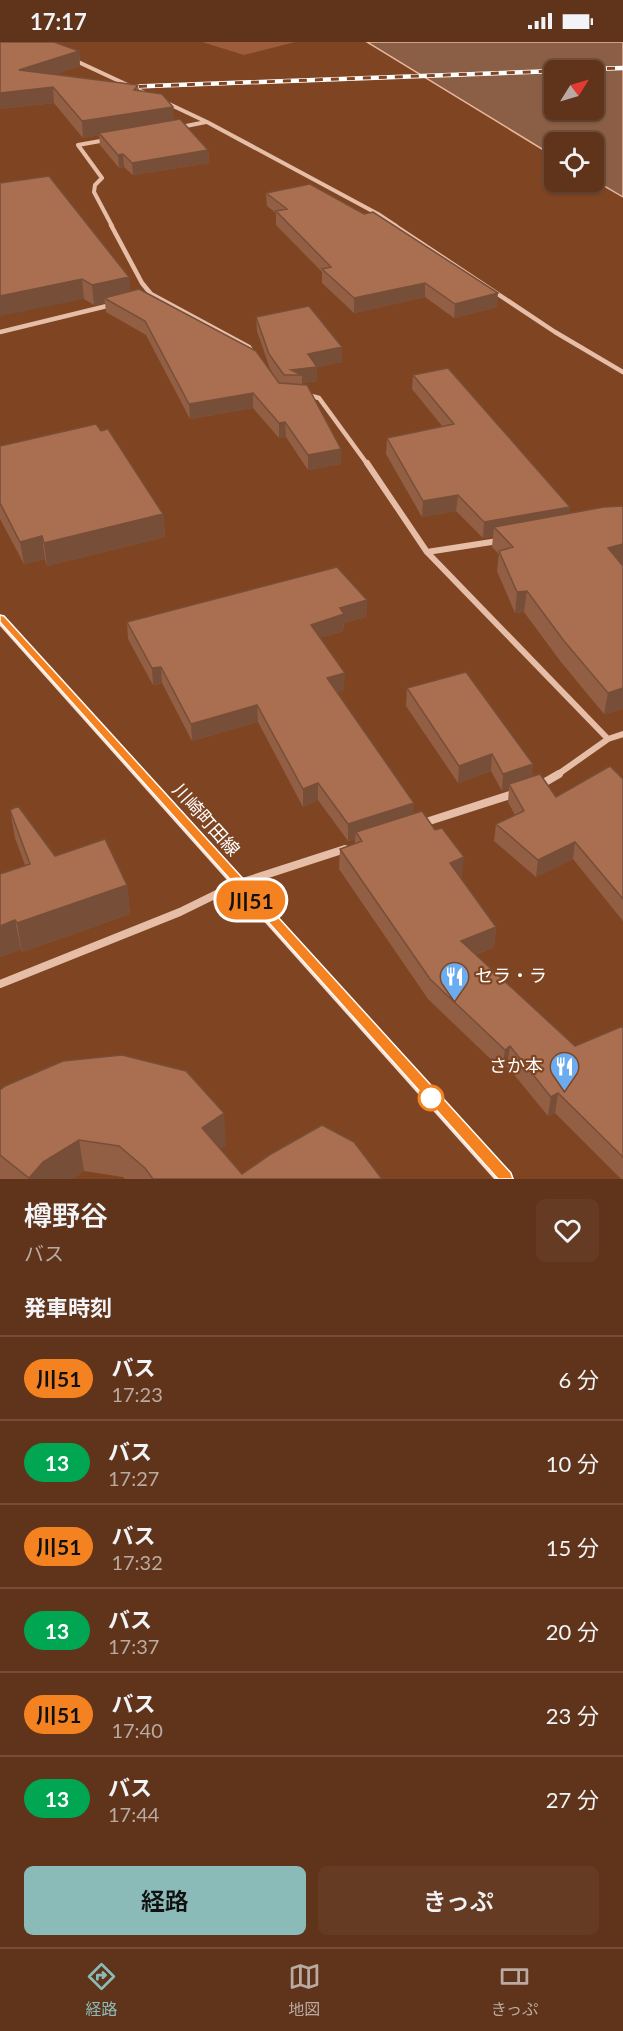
<!DOCTYPE html>
<html lang="ja">
<head>
<meta charset="utf-8">
<style>
  :root { --surface:#5f341a; --page:#653c23; --text:#f1f3f6; --muted:#baaaa2; --line:#734f39; --accent:#8bbbb9 }
  body { margin:0; font-family:Lato,"Noto Sans JP",sans-serif; background:var(--page); color:var(--text); height:100vh; display:flex; flex-direction:column; font-size:22px; white-space:nowrap }
  * { box-sizing:border-box; margin:0 }
  p { font-size:20px; color:var(--muted) }
  .icon { flex:none; width:33px; height:33px; fill:none; stroke:currentColor; stroke-width:2; stroke-linecap:round; stroke-linejoin:round }
  .map { position:relative; height:1137px; overflow:hidden }
  .panel { display:flex; flex-direction:column; background:var(--surface); flex:1 }
  .panel>* { flex:none }
  .badge { padding:0 12px; border-radius:20px; font-size:21px; line-height:39px }
  .needle { width:39px; rotate:53deg }
  .buttons { position:absolute; left:544px; top:18px; display:grid; gap:12px }
  .buttons a { display:grid; place-items:center; width:60px; height:60px; border-radius:9px; background:var(--surface); box-shadow:0 2px 4px #0004,0 0 0 2px var(--line); font-size:30px }
  .map>.badge { position:absolute; translate:-50% -50%; box-shadow:0 0 0 3px #fff }
  h2 { padding:0 24px; font-size:22px; line-height:54px }
  .round { display:grid; place-items:center; flex:none; width:63px; height:63px; border-radius:9px; background:var(--page) }
  .summary { display:flex; align-items:center; justify-content:space-between; height:102px; padding:0 24px }
  h1 { font-size:28px; font-weight:600; line-height:45px }
  .cta { display:flex; gap:12px; margin-top:auto; padding:12px 24px }
  .cta a { flex:1; height:69px; border-radius:9px; background:var(--accent); color:#111; font-size:24px; font-weight:600; line-height:69px; text-align:center }
  .cta a+a { background:var(--page); color:var(--text) }
  ul { padding:0; list-style:none }
  li { display:flex; align-items:center; gap:18px; height:84px; padding:0 24px; border-top:2px solid var(--line) }
  li div { flex:1 }
  li b { display:block; font-size:22px }
  li em { font-style:normal }
  li .badge { min-width:66px; font-weight:700; text-align:center }
  .status { display:flex; justify-content:space-between; align-items:center; height:42px; padding:0 30px; background:var(--surface); direction:ltr }
  .status svg { height:16px; fill:currentColor }
  .tab-bar { display:flex; justify-content:space-around; align-items:center; height:84px; border-top:2px solid var(--line); background:var(--surface); font-size:16px; color:var(--muted) }
  .tab-bar a { display:grid; justify-items:center; gap:3px }
  .tab-bar .on { color:var(--accent) }
  .map>svg:first-child { display:block }
  .green { fill:#9e5d3a }
  .water { fill:#8a5f46; stroke:#e7b69c; stroke-width:1.5; fill-rule:evenodd }
  .lines { fill:none; stroke-linecap:round; stroke-linejoin:round }
  .minor-far3 { stroke:#e6bea8; stroke-width:4 }
  .minor-far2 { stroke:#e6bea8; stroke-width:4.5 }
  .minor-far1 { stroke:#e6bea8; stroke-width:6 }
  .minor { stroke:#e6bea8; stroke-width:8 }
  .secondary { fill:#f5dfd2; fill-rule:evenodd }
  .rail-casing { stroke:#fff; stroke-width:4.5 }
  .rail { stroke:#7f4523; stroke-width:3; stroke-dasharray:8; stroke-linecap:butt }
  .wall { fill:#925f45 }
  .shaded-wall { fill:#774e38 }
  .building { fill:#aa6f50; stroke:#774e38; stroke-width:1.5 }
  .line { fill:#f58220; stroke:#fff; stroke-width:1.5 }
  .stop-dot { fill:#fff; stroke:#f58220; stroke-width:3 }
  .labels { text-anchor:middle; stroke-width:4.5; stroke-linejoin:round; paint-order:stroke }
  .near-street-label { font-size:18px; fill:#fff; stroke:#7f4523 }
  .near-poi-label { font-size:18px; fill:#fff; stroke:#7f4523; text-anchor:start }
</style>
</head>
<body>
<div class="status"><b>17:17</b><svg viewBox="0 0 49 12"><path d="M0 12V9h3v3zM5 12V6h3v6zM10 12V3h3v9zM15 12V0h3v12zM26 1h20v11H26zM47 4h2v5h-2z"/></svg></div>
<div class="map">
<svg width="623" height="1137" viewBox="0 0 623 1137">
  <rect width="100%" height="100%" fill="#7f4523"/>
  <!-- green -->
  <path class="green" d="M202,0H295L244,13Z"/>
  <!-- water -->
  <path class="water" d="M367,0H623V155L594,138V100H555V115ZM555,28H594V68H555Z"/>
  <g class="lines">
    <!-- minor-far3 -->
    <path class="minor-far3" d="M74,18L147,52
      M167,61L207,80L378,172L396,184
      M181,85L206,80
      M106,98L78,103L102,136L95,143L94,150L112,184"/>
    <!-- minor-far2 -->
    <path class="minor-far2" d="M111,183L142,241L151,252L147,253
      M394,183L555,290L623,330
      M151,252L249,305L252,310
      M0,290L111,263
      M304,352L319,356L368,423"/>
    <!-- minor-far1 -->
    <path class="minor-far1" d="M367,421L427,510L608,697
      M427,510L498,499
      M557,733L608,697L623,692"/>
    <!-- minor -->
    <path class="minor" d="M540,743L559,732
      M423,781L513,752
      M0,942L180,870L237,842L345,807"/>
    <!-- secondary -->
    <path class="secondary" d="M0,573L4,574L511,1131L514,1137H494L0,584Z"/>
    <defs>
      <path id="rail" d="M559,28L623,26
        M123,45L555,29"/>
    </defs>
    <!-- rail casing -->
    <use href="#rail" class="rail-casing"/>
    <!-- rail -->
    <use href="#rail" class="rail"/>
  </g>
  <!-- wall -->
  <path class="wall" d="M79,9L80,24L55,32L138,43L139,48L174,78L208,108L209,121L133,133L124,125L119,126L100,103L99,93L83,96L54,61L0,67Z
    M0,141L130,249L279,341L270,327L257,289L256,275L342,305V320L317,325V339L302,341L341,422L308,428L286,395L279,396L253,366L190,377L146,293L106,270L105,261L94,263L84,257Z
    M266,151L497,265L454,276L425,255L354,271L322,241V230L276,183V171L267,164Z
    M413,333L569,471L623,464V522H622L623,524V667L604,672L561,620L524,570L515,571L497,529L499,512L492,505L493,494L483,496L456,469L422,475L386,412L387,396L442,384L412,347Z
    M0,404L163,472L165,495L47,524L45,517L24,522L0,477Z
    M367,558L366,575L344,581L343,589L320,596L344,648L337,650L414,771L462,835L461,836L496,885L494,905L475,913L575,1004L623,984V1137H621L555,1071L548,1074L507,1024L502,1028L428,957L339,827L340,807L355,802V797L348,799L318,758L303,765L258,680L192,699L162,641L153,643L128,597L127,580Z
    M407,646L533,722L531,735L556,755L623,737V879L573,817L536,835L494,799L496,782L515,773L508,760L509,746L502,749L491,729L458,741L406,664Z
    M10,768L55,814L127,843L130,872L22,910L21,907L0,915L25,823L15,796Z
    M0,1048L226,1103L220,1107L242,1132L382,1137H125L123,1135L84,1129L72,1137H0Z"/>
  <!-- shaded-wall -->
  <path class="shaded-wall" d="M79,9L80,24L21,43L19,28Z
    M53,45L54,61L0,67V51Z
    M173,65L174,81L99,91V93L83,96L82,79Z
    M208,108L209,121L133,133L132,121Z
    M123,112L124,125L119,126L118,113Z
    M129,235L131,254L104,256L105,261L94,263L92,243Z
    M82,237L84,257L0,274V254Z
    M425,241V255L354,271V256Z
    M498,251L497,265L454,276L455,262Z
    M342,305V320L317,325V339L302,341V333L291,328L308,312Z
    M253,351V366L190,377L189,362Z
    M285,380L286,395L279,396V381Z
    M341,407V422L308,428V413Z
    M458,453L456,469L422,475L423,459Z
    M570,465L568,481L494,485L493,494L483,496L484,480Z
    M163,472L165,495L47,524L44,501Z
    M42,494L45,517L24,522L20,500Z
    M623,502V522L605,527L608,506Z
    M527,549L524,570L515,571L517,550Z
    M367,558L366,575L344,581L343,589L311,599V583L340,566Z
    M161,625L162,641L153,643L152,626Z
    M345,631L344,648L327,653V636Z
    M623,646V667L604,672L608,651Z
    M257,663L258,680L192,699L191,682Z
    M492,712L491,729L458,741L459,724Z
    M533,722L530,739L509,742V746L502,749L503,732Z
    M318,741V758L303,765V747Z
    M414,761L413,778L356,790L355,797L348,799V782Z
    M575,800L573,817L536,835L538,818Z
    M464,815L462,835L449,841L450,821Z
    M127,843L130,872L22,910L17,881Z
    M15,878L21,907L0,915V884Z
    M496,885L494,905L459,919L461,899Z
    M510,1004L507,1024L502,1028L505,1008Z
    M558,1051L555,1071L548,1074L551,1055Z
    M224,1071L226,1103L205,1118L202,1086Z
    M79,1098L84,1129L72,1137H29L43,1120Z"/>
  <!-- building -->
  <path class="building" d="M0,0H54L79,9L19,28L138,43L134,48L162,52L173,65L82,79L53,45L0,51Z
    M180,77L208,108L132,121L123,112L118,113L99,91Z
    M49,134L129,235L92,243L82,237L0,254V141Z
    M310,142L364,172L373,170L498,251L455,262L425,241L354,256L322,227L331,225L276,169L287,167L266,151Z
    M139,247L256,309L279,341L307,343L341,407L308,413L285,380L279,381L253,351L189,362L145,279L104,256Z
    M309,264L342,305L308,312L317,325L291,328L302,333H284L269,312L256,275Z
    M448,326L570,465L484,480L458,453L423,459L387,396L454,382L413,333Z
    M96,382L101,389L108,387L163,472L44,501L42,494L20,500L0,461V404Z
    M623,464V502L608,506L623,524V646L608,651L564,599L527,549L517,550L499,509L513,505L494,485L604,465Z
    M337,525L367,558L340,566L344,572L311,583L345,631L327,636L414,761L348,782L318,741L303,747L257,663L191,682L161,625L152,626L127,580Z
    M466,630L533,722L503,732L492,712L459,724L407,646Z
    M610,724L623,737V857L575,800L538,818L496,782L524,769L509,742L540,732L556,755Z
    M18,764L55,814L105,797L127,843L17,881L15,878L0,884V832L30,822L10,768Z
    M422,769L435,788L442,786L464,815L450,821L496,885L461,899L575,1004L623,984V1115L558,1051L551,1055L510,1004L505,1008L430,937L340,807L362,799L356,790Z
    M122,1013L186,1029L224,1071L202,1086L242,1132L271,1112L322,1083L354,1100L382,1137H153L145,1126L119,1104L79,1098L43,1120L29,1136L0,1113V1048L5,1044L63,1019Z"/>
  <!-- line -->
  <path class="line" d="M0,573L4,574L511,1131L513,1137H498L0,580Z"/>
  <!-- icons -->
  <defs>
    <symbol id="restaurant-pin" viewBox="-11 -11 22 30"><path d="M0 17L-7.5 6A9.5 9.5 0 1 1 7.5 6Z" fill="#6bacf1" stroke="#7f4523"/><path d="M-5-6h1v4h1v-4h1v4h1v-4h1v5L-1.5 .5V6h-2V.5L-5-1ZM5-6V6H3V1.5H1.5Q1.5-4 5-6Z" fill="#fff"/></symbol>
  </defs>
  <g fill-rule="evenodd">
    <use href="#restaurant-pin" x="438" y="918" width="33" height="45"/>
    <use href="#restaurant-pin" x="548" y="1008" width="33" height="45"/>
  </g>
  <!-- markers -->
  <circle class="stop-dot" cx="431" cy="1056" r="12"/>
  <g class="labels">
    <!-- near-street labels -->
    <g class="near-street-label">
      <text transform="translate(206 778) rotate(48)" y="6">川崎町田線</text>
    </g>
    <!-- near-poi labels -->
    <g class="near-poi-label">
      <text x="475" y="940">セラ・ラ</text>
      <text x="543" y="1030" text-anchor="end">さか本</text>
    </g>
  </g>
</svg>
<div class="buttons">
<a><svg class="needle" viewBox="-14 -14 28 28"><path d="M0-13l5 13h-10z" fill="#e53935"/><path d="M0 13l5-13h-10z" fill="#baaaa2"/></svg></a>
<a><svg class="icon" aria-label="locate" viewBox="0 0 24 24"><circle cx="12" cy="12" r="6"/><path d="M12 2v4M12 18v4M2 12h4M18 12h4"/></svg></a>
</div>
<b class="badge" style="left:251px;top:858px;background:#f58220;color:#111">川51</b>
</div>
<section class="panel">
<div class="summary"><div><h1>樽野谷</h1><p>バス</p></div><a class="round"><svg class="icon" aria-label="heart" viewBox="0 0 24 24"><path d="M12 20l-8-8c-3-5 5-10 8-4 3-6 11-1 8 4z"/></svg></a></div>
<h2>発車時刻</h2>
<ul>
<li><span class="badge" style="background:#f58220;color:#111">川51</span><div><b>バス</b><p>17:23</p></div><em>6 分</em></li>
<li><span class="badge" style="background:#00a651;color:#fff">13</span><div><b>バス</b><p>17:27</p></div><em>10 分</em></li>
<li><span class="badge" style="background:#f58220;color:#111">川51</span><div><b>バス</b><p>17:32</p></div><em>15 分</em></li>
<li><span class="badge" style="background:#00a651;color:#fff">13</span><div><b>バス</b><p>17:37</p></div><em>20 分</em></li>
<li><span class="badge" style="background:#f58220;color:#111">川51</span><div><b>バス</b><p>17:40</p></div><em>23 分</em></li>
<li><span class="badge" style="background:#00a651;color:#fff">13</span><div><b>バス</b><p>17:44</p></div><em>27 分</em></li>
</ul>
<div class="cta"><a>経路</a><a>きっぷ</a></div>
</section>
<nav class="tab-bar">
<a class="on"><svg class="icon" aria-label="directions" viewBox="0 0 24 24"><path d="M12 3l9 9-9 9-9-9zM9 14v-3h6M13 9l2 2-2 2"/></svg>経路</a>
<a><svg class="icon" aria-label="map" viewBox="0 0 24 24"><path d="M3 6l6-2 6 2 6-2v14l-6 2-6-2-6 2zM9 4v14M15 6v14"/></svg>地図</a>
<a><svg class="icon" aria-label="tickets" viewBox="0 0 24 24"><path d="M3 7h18v10H3zM15 7v10"/></svg>きっぷ</a>
</nav>
</body>
</html>
